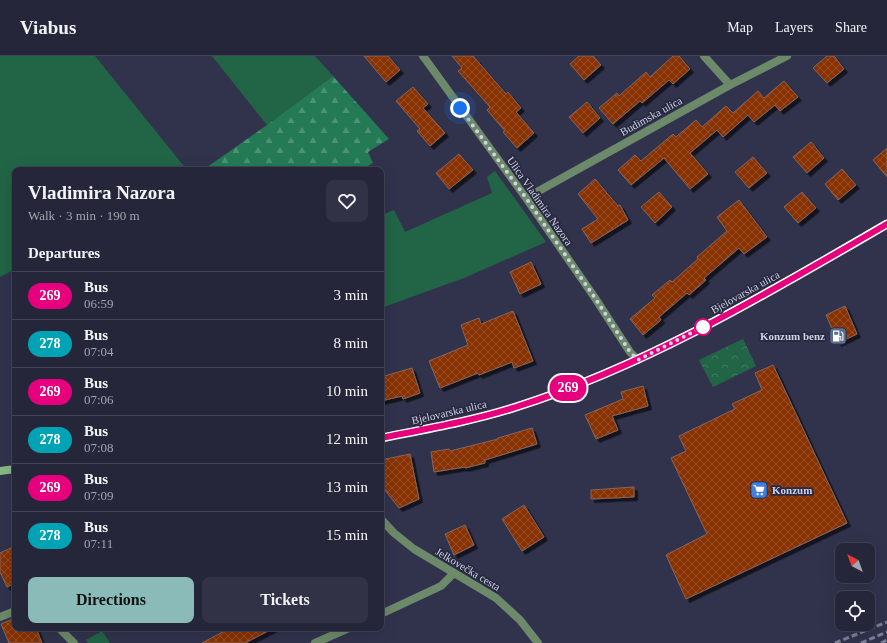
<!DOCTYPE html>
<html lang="en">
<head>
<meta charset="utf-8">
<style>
  :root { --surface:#25263a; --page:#313245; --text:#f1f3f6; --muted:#a3a5af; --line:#424354; --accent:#8bbbb9 }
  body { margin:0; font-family:Georgia,serif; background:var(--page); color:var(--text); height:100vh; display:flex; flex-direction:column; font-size:15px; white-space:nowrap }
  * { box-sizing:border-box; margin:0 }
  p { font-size:13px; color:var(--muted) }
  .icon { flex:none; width:22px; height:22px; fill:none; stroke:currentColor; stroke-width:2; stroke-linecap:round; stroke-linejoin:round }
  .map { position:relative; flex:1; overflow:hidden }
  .details { position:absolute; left:12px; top:111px; width:372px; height:464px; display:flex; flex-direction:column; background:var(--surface); border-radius:8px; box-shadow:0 4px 16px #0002,0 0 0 1px var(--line) }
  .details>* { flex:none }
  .badge { padding:0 8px; border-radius:13px; font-size:14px; line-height:26px }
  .needle { width:26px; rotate:319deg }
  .buttons { position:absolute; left:835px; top:487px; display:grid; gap:8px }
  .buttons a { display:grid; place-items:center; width:40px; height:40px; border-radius:8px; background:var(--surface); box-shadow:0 4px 16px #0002,0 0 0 1px var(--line); font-size:20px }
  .you { position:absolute; width:20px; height:20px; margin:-10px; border:3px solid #fff; border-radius:50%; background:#1a73e8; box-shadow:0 0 0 6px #1a73e833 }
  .map>.badge { position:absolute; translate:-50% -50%; box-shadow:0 0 0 2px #fff }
  h2 { padding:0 16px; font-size:15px; line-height:36px }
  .round { display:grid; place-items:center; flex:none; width:42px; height:42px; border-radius:8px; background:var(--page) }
  .head { display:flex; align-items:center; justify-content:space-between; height:68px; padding:0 16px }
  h1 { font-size:19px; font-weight:600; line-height:30px }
  .cta { display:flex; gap:8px; margin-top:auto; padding:8px 16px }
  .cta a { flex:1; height:46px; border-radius:8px; background:var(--accent); color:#111; font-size:16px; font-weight:600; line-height:46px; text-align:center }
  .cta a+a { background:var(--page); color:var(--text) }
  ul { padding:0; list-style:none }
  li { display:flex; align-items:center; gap:12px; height:48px; padding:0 16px; border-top:1px solid var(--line) }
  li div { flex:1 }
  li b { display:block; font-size:15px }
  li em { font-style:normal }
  li .badge { min-width:44px; font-weight:700; text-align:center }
  header { display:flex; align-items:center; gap:24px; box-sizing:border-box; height:56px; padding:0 20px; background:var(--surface); border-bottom:1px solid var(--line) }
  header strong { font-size:19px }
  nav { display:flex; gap:22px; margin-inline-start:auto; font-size:14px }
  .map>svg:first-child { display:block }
  .grass { fill:#226546 }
  .forest { fill:url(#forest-firs) }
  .park { fill:url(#park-crowns) }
  .building { fill:url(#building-cross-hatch); stroke:#86665a; filter:url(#shadow) }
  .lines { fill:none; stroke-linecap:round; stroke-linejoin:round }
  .minor { stroke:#6c8969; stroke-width:8 }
  .tertiary { stroke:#6c8969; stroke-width:8 }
  .secondary { stroke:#89b885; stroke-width:8 }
  .rail { stroke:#7d7e94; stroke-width:3; stroke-dasharray:6 3; stroke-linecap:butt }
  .line-casing { stroke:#fff; stroke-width:9 }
  .line { stroke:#e6007e; stroke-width:6 }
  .walk { stroke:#d0d1e2; stroke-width:4; stroke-dasharray:0 7.2 }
  .stop-dot { fill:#fff; stroke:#e6007e; stroke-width:2 }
  .labels { text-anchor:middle; stroke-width:3.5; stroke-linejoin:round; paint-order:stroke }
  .street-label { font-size:11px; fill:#d0d1e2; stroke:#282942 }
  .poi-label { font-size:11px; font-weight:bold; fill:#d0d1e2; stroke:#282942; text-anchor:end }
</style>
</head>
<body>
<header>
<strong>Viabus</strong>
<nav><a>Map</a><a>Layers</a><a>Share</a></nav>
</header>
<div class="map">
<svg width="887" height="587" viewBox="0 0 887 587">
  <defs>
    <pattern id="forest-firs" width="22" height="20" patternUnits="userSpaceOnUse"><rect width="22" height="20" fill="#247a54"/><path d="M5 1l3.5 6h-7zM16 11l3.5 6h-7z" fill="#4d9274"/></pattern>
    <pattern id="park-crowns" width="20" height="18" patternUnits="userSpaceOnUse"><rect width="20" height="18" fill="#226546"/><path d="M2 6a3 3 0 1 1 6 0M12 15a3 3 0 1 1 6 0" fill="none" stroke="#417a60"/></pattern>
    <pattern id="building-cross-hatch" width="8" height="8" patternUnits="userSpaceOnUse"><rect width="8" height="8" fill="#873005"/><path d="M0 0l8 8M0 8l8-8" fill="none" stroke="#974d29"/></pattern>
    <filter id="shadow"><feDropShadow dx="3.5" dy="3.5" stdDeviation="0" flood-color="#0009"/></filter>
  </defs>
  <rect width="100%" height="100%" fill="#31334d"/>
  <!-- grass -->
  <path class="grass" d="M0,0H95L187,114H15V213L0,221Z
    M212,0H315L333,20L267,69Z
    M495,115L546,186L464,222L381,252V159L394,154L405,176L492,137L487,121Z
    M102,575L110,587H88L86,584Z"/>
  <!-- forest -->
  <path class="forest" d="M333,20L389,83L368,96L373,107L361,114H203L267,69Z"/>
  <!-- park -->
  <path class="park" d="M743,283L756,310L713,331L699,304Z"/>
  <!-- building -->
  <path class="building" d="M364,0H388L400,14L386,26Z
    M452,0H473L506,38L508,36L521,52L516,56L534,77L517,92L503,76L505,75L487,54L490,51L458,15L462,12Z
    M579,0H593L601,9L584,24L570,8Z
    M673,0H679L690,13L673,28L669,24L642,47L640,45L613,68L599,52L617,37L619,40L646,16L650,21Z
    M827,0H834L844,13L827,27L813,12Z
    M784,25L798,41L780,55L775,49L754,66L748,59L723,81L717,74L690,97L708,118L690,133L664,102L631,129L618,114L635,99L641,105L673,78L676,81L696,64L702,71L726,50L733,57L758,35L764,42Z
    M413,31L428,48L423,52L445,77L430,90L417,75L420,73L396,45Z
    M587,46L600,62L583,77L569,61Z
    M811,86L824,102L807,117L793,101Z
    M887,92V121L873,104Z
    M459,98L473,114L449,133L436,117Z
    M753,101L767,117L749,132L735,116Z
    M842,113L856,129L838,144L825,128Z
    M595,123L618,150L620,149L628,164L591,187L582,173L598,163L578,138Z
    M659,136L672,151L655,167L641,151Z
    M802,136L816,152L798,167L784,151Z
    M739,144L767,181L744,198L739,192L704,222L706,224L689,239L687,237L659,261L661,264L643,279L630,263L655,242L652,239L670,224L672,226L698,203L697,201L727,175L717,161Z
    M531,206L541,228L520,238L510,216Z
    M845,250L857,278L838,287L826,259Z
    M513,255L533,305L514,312L512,306L479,319L478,317L440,332L429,305L468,289L461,269L479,262L481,268Z
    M773,309L847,467L686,543L666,499L707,478L671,402L686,395L679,380L735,353L732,348L762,334L755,317Z
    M412,312L420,337L403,343L402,340L381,345V321Z
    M643,330L648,350L612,360L618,374L596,383L585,359L623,343L621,336Z
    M532,372L537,388L485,404V407L465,412V411L434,416L431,396L449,393L450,395L498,383V382Z
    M410,398L419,443L399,452L381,429V404Z
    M634,431V441L591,443V434Z
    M524,449L544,481L522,495L502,463Z
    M465,469L474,489L454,499L445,478Z
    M15,490V527L7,531L0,516V497Z
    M15,562V572H36L42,587H9L1,568Z
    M230,572H274L245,587H202Z"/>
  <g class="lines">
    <!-- minor -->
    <path class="minor" d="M423,0L526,142L595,242L630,296L638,304
      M704,0L730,29
      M526,142L730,29L787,0
      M381,558L441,530L454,517
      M0,561L15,555
      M59,572L74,587
      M315,587L349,572"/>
    <!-- tertiary -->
    <path class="tertiary" d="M381,463L394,477L414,493L496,542L520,564L538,587"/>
    <!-- secondary -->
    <path class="secondary" d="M381,382C426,373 472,365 516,351C648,308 768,237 887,168
      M0,415L15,413"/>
    <!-- rail -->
    <path class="rail" d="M835,587L887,566
      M861,587L887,576
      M881,587L887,584"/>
  </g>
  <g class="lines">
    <defs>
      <path id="line" d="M381,382C426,373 472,365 516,351C648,309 768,237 887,168"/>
    </defs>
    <!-- line casing -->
    <use href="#line" class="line-casing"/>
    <!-- line -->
    <use href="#line" class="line"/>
    <!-- walk -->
    <path class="walk" d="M460,52L526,142L595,242L630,296L638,304L707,269L703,271"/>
  </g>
  <!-- icons -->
  <defs>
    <symbol id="fuel-square" viewBox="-11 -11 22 22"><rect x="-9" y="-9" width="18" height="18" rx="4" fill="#5c6f8a" stroke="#282942"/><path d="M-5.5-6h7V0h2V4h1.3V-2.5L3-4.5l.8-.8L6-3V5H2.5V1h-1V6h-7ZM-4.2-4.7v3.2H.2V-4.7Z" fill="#fff"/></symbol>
    <symbol id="supermarket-square" viewBox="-11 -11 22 22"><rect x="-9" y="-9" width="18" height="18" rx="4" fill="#3f7fe0" stroke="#282942"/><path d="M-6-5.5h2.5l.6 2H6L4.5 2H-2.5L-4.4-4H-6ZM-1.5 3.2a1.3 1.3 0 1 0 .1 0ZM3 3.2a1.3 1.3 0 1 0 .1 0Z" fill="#fff"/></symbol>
  </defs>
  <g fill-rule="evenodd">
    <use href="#fuel-square" x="828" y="270" width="20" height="20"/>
    <use href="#supermarket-square" x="749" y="424" width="20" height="20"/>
  </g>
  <!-- markers -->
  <circle class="stop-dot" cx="703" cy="271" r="8"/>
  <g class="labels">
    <!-- street labels -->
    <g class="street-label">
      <text transform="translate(651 60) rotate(-29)" y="4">Budimska ulica</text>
      <text transform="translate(540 145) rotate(55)" y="4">Ulica Vladimira Nazora</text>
      <text transform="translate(745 236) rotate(-29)" y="4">Bjelovarska ulica</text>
      <text transform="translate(449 356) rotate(-13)" y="4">Bjelovarska ulica</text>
      <text transform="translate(468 513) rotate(31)" y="4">Jelkovečka cesta</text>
    </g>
    <!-- poi labels -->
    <g class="poi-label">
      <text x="825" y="284">Konzum benz</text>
      <text x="772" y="438" text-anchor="start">Konzum</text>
    </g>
  </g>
</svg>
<div class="buttons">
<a><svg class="needle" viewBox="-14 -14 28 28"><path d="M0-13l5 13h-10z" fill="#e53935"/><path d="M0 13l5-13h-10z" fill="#a3a5af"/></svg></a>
<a><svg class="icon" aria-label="locate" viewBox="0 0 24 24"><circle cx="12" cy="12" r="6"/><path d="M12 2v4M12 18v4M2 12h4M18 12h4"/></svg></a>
</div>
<div class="you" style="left:460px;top:52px"></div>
<b class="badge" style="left:568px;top:332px;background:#e6007e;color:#fff">269</b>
<section class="details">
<div class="head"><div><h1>Vladimira Nazora</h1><p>Walk · 3 min · 190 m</p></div><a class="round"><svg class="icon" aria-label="heart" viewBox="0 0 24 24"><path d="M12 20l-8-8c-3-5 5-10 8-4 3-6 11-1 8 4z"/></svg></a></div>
<h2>Departures</h2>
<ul>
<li><span class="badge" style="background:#e6007e;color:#fff">269</span><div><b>Bus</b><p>06:59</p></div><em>3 min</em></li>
<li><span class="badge" style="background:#00a3b4;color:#fff">278</span><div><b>Bus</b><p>07:04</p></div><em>8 min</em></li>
<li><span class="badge" style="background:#e6007e;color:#fff">269</span><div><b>Bus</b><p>07:06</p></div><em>10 min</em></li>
<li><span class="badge" style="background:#00a3b4;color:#fff">278</span><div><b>Bus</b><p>07:08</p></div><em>12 min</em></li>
<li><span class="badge" style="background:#e6007e;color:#fff">269</span><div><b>Bus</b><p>07:09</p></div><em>13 min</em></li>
<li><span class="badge" style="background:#00a3b4;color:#fff">278</span><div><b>Bus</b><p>07:11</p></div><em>15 min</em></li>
</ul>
<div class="cta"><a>Directions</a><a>Tickets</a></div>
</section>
</div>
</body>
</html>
